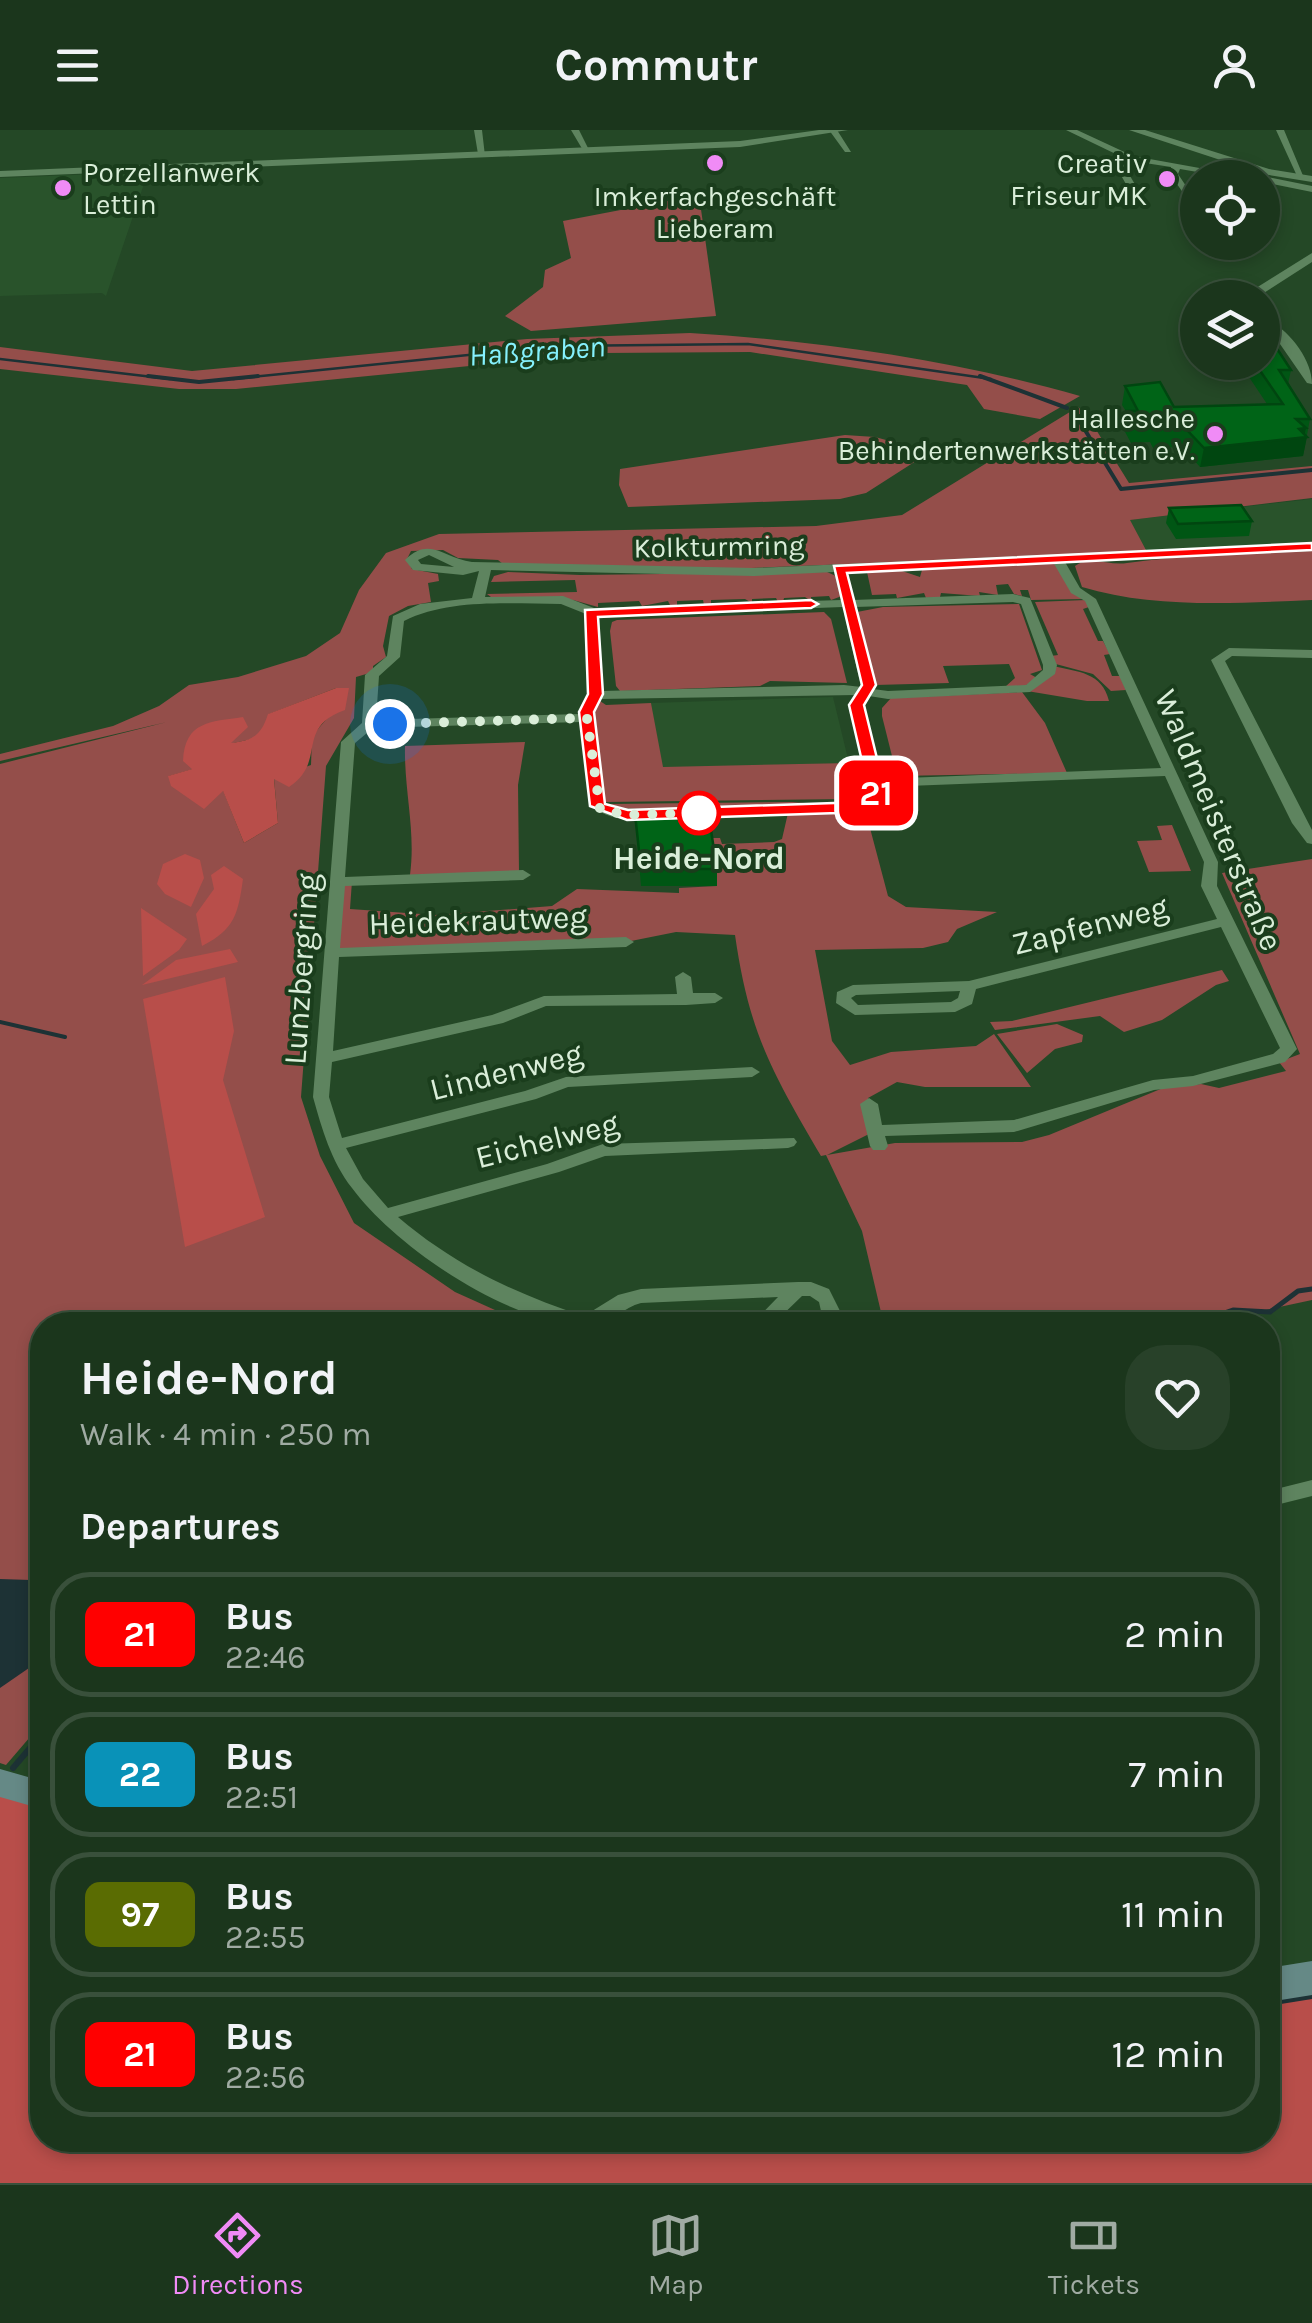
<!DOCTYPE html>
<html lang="en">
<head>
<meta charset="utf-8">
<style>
  :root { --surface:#1b361c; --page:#284129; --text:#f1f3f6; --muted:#a0aba3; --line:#39503b; --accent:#f08bf6 }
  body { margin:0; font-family:Karla,sans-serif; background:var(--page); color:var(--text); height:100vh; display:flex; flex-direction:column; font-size:38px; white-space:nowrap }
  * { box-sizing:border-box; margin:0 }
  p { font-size:32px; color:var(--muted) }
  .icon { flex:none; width:55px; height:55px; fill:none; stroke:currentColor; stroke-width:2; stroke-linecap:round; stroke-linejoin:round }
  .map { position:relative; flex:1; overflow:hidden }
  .sheet { position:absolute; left:30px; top:1182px; width:1250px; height:840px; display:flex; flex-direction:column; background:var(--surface); border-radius:40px; box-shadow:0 5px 15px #0003,0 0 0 2px var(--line) }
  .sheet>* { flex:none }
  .badge { padding:0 20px; border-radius:15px; font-size:35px; line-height:65px }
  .controls { position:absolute; left:1180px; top:30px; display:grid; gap:20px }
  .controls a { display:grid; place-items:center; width:100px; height:100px; border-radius:50%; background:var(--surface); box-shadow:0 5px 15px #0003,0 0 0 2px var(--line); font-size:50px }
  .you { position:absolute; width:50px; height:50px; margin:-25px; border:8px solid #fff; border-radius:50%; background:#1a73e8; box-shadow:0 0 0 15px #1a73e833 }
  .map>.badge { position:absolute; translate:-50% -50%; box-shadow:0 0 0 5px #fff }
  h2 { padding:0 50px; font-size:38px; line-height:90px }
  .round { display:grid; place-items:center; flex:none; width:105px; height:105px; border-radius:40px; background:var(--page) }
  .overview { display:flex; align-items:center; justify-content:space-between; height:170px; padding:0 50px }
  h1 { font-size:48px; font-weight:700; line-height:75px }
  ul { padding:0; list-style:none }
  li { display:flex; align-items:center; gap:30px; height:125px; margin:0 20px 15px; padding:0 30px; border:5px solid var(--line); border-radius:40px }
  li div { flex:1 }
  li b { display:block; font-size:38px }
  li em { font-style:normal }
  li .badge { min-width:110px; font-weight:700; text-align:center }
  header { display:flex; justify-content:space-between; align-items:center; height:130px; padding:0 50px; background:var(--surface); font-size:45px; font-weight:700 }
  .tab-bar { display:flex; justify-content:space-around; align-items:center; height:140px; border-top:2px solid var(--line); background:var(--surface); font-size:28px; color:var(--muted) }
  .tab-bar a { display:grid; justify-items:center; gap:5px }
  .tab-bar .current { color:var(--accent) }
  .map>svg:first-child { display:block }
  .built { fill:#29532b }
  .green { fill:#944e4a; fill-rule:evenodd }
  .forest { fill:#b84e4a }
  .water { fill:#1d3235 }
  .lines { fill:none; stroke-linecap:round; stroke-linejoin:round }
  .stream-far3 { stroke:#1d3235; stroke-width:2.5 }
  .stream-far2 { stroke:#1d3235; stroke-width:4 }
  .stream-far1 { stroke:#1d3235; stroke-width:5 }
  .stream { stroke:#1d3235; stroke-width:6 }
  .minor { fill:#5e845f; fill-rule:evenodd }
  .tertiary { fill:#5e845f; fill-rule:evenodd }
  .secondary { fill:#658986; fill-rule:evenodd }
  .wall { fill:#005614 }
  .shaded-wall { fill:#004610 }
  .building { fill:#006417; stroke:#004610; stroke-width:2.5 }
  .line { fill:#f00; stroke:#fff; stroke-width:2.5 }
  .walk { stroke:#daeed9; stroke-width:10; stroke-dasharray:0 18 }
  .poi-dot { fill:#f08bf6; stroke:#1a3d1c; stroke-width:4 }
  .stop-dot { fill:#fff; stroke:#f00; stroke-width:5 }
  .labels { text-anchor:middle; stroke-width:8; stroke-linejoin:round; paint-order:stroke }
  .far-poi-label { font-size:28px; fill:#daeed9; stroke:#1a3d1c; text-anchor:end }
  .far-street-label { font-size:28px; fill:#daeed9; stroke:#1a3d1c }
  .far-water-label { font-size:30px; font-style:italic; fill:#85f1fd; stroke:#1a3d1c }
  .street-label { font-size:32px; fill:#daeed9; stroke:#1a3d1c }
  .stop-label { font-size:32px; font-weight:bold; fill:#daeed9; stroke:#1a3d1c }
</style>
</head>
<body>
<header><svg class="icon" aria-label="menu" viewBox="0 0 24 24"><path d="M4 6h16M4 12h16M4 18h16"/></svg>Commutr<svg class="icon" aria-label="person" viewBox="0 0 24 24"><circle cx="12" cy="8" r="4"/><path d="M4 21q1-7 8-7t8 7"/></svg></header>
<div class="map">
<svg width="1312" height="2053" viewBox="0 0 1312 2053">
  <rect width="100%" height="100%" fill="#244826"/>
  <!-- built -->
  <path class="built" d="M148,42L106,166L102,163L0,166V48Z
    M1312,369V417L1149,425L1129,390Z
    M833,567L849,633L662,638L651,573Z"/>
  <!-- green -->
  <path class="green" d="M699,65L716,186L531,201L505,186L543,157L545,140L571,128L563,91Z
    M690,203C821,211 954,230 1080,266L1040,289L984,279L967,255L750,222L603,223L236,259H179L0,239V217L192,241L527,209Z
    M1078,277L1087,285L1129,353L1312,336V368L1130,390L1146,420L1125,423L677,441L503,434L498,430L458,428L443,420L411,421L407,429L412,439L438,444L439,451L428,453L431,472L408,476L389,486L383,516L386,527L373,536V542L356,547L354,588L326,636L301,967L320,1026L354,1093L455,1162L528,1195H42V1593L6,1635L0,1633V634L167,592L0,631V624L113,596L159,576L189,555L238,547L306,526L340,503L359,460L386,423L439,404L816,396L902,385ZM336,558L330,585L312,606L311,635L274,648L278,693L244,713L223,660L169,646L193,639L229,614L252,609L262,603L269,584Z
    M845,305L875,307L930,322L866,363L840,369L628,377L619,355L620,339Z
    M1312,420V470C1237,473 1154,479 1082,457L1075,436C1090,425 1109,436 1127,433C1188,425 1250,423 1312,420Z
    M1046,432L1056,434L1084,469L1031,470L1028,460H1020L1022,466L1014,464L1008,454L996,455L998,465L979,462L980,466L941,463L940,467L926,468L924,463L897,468L896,464L872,465L867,442L902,441L920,447L922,440L929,437Z
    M508,442L580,445L827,442L836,446L842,466L831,470L829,466L811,467V471L805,467L784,468L783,472H778L776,468L752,469V473L745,469L711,470V474L704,475L703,470L677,471V475H670L668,471L642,476L639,471L598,473V477L573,470L491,467L487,464L577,462L575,450L491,452L494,446Z
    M1086,470L1089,477L1083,479L1098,511H1103L1110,524L1104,525L1112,546H1120L1126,560L1111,561L1093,544L1052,533L1051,526L1058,525L1035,472Z
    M1019,474L1042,540L1030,544L1037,548L1025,556L1005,557L1015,548L1009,534L943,536L949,553L875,555L857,482L883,477Z
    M824,482L831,489L847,553L770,551L760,556L620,561L616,556L610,501L612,492L617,490Z
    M1053,536C1078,542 1102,542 1109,571H1087L1027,561Z
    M1022,562L1045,593L1067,643L897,646L882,586V578L891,568Z
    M597,569L606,575L651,573L663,637L849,633L856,665L852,669L605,672L594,575Z
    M525,612L518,655L519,742L410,745C416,701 404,661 405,616Z
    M792,672L827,675L634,681L609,674Z
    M788,683H866L888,766L906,777L997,782L957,799L948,812L923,818L815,820L832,911L850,935L891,922L976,916L994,904L1031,957H925L897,952L868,968L875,1001L827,1025L895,1013L1022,1012L1049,1005L1163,958L1201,954L1219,958L1286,941L1279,932L1300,924L1222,743L1312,729V1170L1194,1195H884L862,1101L826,1025L821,1026C772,942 749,903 735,805L676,802L626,812L333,823L338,752L352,751L350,779L435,785L552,776L577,759L679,763V758L717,756L712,708H720L722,714L774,712L782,709Z
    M1172,695L1191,741L1149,742L1137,711L1162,710L1157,696Z
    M1222,840L1229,851L1216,855L1162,890L1124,902L1100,886L995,900L990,892L1012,891Z
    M1057,894L1083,905L1082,912L1055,919L1027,943L997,904Z"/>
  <!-- forest -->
  <path class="forest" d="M336,558H349L345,580C294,598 328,631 289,657L274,649L278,693L244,713L223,661L204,679L171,656L168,646L192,639L183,631C185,591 210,592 243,587L248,597L231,613C253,610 261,606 268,584Z
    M185,724L200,730L204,748L191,777L165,764L157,754L163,734Z
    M224,736L243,749C238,784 235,799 202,816L196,784L214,759L211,745Z
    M141,778L187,809L179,820L143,846Z
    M230,819L238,832L142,855L176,830Z
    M225,847L234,901L223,950L265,1087L185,1117L143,869Z
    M0,1664L42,1676V2010H188V2023L297,2010H1268V1865L1312,1858V2053H0Z"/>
  <!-- water -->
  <path class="water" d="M0,1449L31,1450L42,1457V1529L0,1558Z"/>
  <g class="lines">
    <!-- stream-far3 -->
    <path class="stream-far3" d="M0,229L170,249
      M233,249L556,216L748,214L991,249"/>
    <!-- stream-far2 -->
    <path class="stream-far2" d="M148,246L199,252L258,246
      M980,246L1067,278
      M1074,282L1121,359L1312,340
      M0,892L65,907"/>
    <!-- stream-far1 -->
    <path class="stream-far1" d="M1158,1195L1201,1191L1233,1180L1270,1182L1298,1161L1312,1159"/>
    <!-- stream -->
    <path class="stream" d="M13,1638L42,1604
      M1268,1873L1312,1866"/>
    <!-- minor -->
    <path class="minor" d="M474,0H482L485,26L478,24Z
      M571,0H579L590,22H584Z
      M829,0H837L851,22H845Z
      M1066,0H1077L1133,26L1255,48H1232L1180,39L1178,44L1198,74L1195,80L1170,44L1171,37L1132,31L1123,34L1143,68L1135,70L1114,33L1124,28Z
      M1276,0H1284L1304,48L1297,46Z
      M1262,46L1312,56V62L1262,52V48H1259Z
      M1312,413V421L1065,432L1080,458L1096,469L1218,732L1217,756L1297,919L1285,932L1193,956L1154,960L1014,1002L885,1006L888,1016L885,1020H873L870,1016L860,974L869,968L878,974L882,995L1014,990L1153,950L1193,946L1273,924L1280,918L1221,797L976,859L972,874L955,882L855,885L836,873L837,862L853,855L969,851L1217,789L1201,756L1204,732L1165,646L882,657L880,674L851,682L687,688L680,684L682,681L850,674L868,669V653L850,575L856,565L600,569L594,582L605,674C624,683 647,674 663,684C644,696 608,690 591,676L581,592L373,598L355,613L345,747L523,740L531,745L523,750L345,756L340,818L626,807L634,812L626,817L339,827L333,921L492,885L544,866L677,864L675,847L683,842L691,847L693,863H715L723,868L715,873L686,875L546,876L503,893L332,932L329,967L342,1008L525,961L566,947L752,937L760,942L752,947L568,957L536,969L346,1018L363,1049L388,1078L547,1034L603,1014L794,1008L797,1012L794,1016L788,1018L605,1026L559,1042L398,1087C453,1134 515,1164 584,1186L618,1165L641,1159L798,1152H811L829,1159L840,1181L832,1195H813L821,1181L819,1172L810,1166H802L772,1195H751L778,1167L641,1173C624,1177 610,1194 593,1195C517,1200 396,1118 352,1058C331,1031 322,999 313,967L341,612L362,593L365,545L387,526L393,486L420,474L472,468L479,441L463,445L413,440L405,430C430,405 445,429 472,432L754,438ZM429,425L454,437L421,434L418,430ZM1053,432L1071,463L1085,471L1161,638L881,649L864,575L869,566L888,569L1030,562L1055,544L1057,535L1030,468L1013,464L853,470L846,442ZM491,440L754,446L834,442L841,470L594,478L563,466L485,467ZM1013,472L1021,474L1043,535V540L1026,555L888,561L873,559L876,555L855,477ZM561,474L586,484L588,565L580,584L376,590L379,546L400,527L404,491C450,468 511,474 561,474ZM843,477L861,557L844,555L602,561L599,486ZM960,861L958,868L951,872L858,875L851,868L856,865Z
      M1229,518L1312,520V528L1232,526L1225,531L1312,700V714L1307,713L1292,693L1211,530Z
      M1312,1350V1366L1268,1377V1361Z"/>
    <!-- tertiary -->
    <path class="tertiary" d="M819,0H848L740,17L0,47V41L740,11Z
      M1129,0H1145L1269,39L1312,46V52L1263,44Z
      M1312,123V132L1256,168H1240Z
      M1262,187C1286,196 1312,228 1312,254L1307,253L1271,201L1262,196Z"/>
    <!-- secondary -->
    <path class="secondary" d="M0,1639L42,1651V1679L0,1667Z
      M1312,1831V1865L1268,1872V1838Z"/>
  </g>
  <!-- wall -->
  <path class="wall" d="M1239,232H1262L1291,240L1288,254L1310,289L1303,326L1200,337L1182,317L1153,318L1150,312L1131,313L1124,300L1127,283L1122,275L1125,256L1174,277L1267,274Z
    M1169,378L1252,391L1249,406L1176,409L1166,393Z
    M635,684L717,739V756H641Z"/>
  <!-- shaded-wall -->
  <path class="shaded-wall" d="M1306,298L1304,307H1307L1303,326L1200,337L1204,318Z"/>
  <!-- building -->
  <path class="building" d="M1262,211H1272L1291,240H1279L1310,289H1296L1306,298L1299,299L1307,307L1204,318L1185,298L1156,299L1153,294H1134L1127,281H1138L1125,256L1160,252L1174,277L1283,274L1254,232H1262Z
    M1241,375L1252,391L1178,394L1169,378Z
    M708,681L717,739H641L635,684Z"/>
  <!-- line -->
  <path class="line" d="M1312,413V420L847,443L876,555L864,575L883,653L881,675L867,681L838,683L627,690L590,676L579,582L588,564L585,480L811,470L818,474L811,478L598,487L603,564L594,582L605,674L628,680L863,672L867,669V653L849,575L862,555L834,436Z"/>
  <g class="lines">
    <!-- walk -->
    <path class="walk" d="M390,594L587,588L600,679L627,685L699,683"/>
  </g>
  <!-- markers -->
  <g class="poi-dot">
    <circle cx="715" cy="33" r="10"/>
    <circle cx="1167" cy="49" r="10"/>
    <circle cx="63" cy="58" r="10"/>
    <circle cx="1215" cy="304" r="10"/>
  </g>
  <circle class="stop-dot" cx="699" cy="683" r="20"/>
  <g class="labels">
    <!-- far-poi labels -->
    <g class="far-poi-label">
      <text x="1147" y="43">Creativ<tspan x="1147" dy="32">Friseur MK</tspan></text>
      <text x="83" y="52" text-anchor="start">Porzellanwerk<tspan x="83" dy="32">Lettin</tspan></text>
      <text x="715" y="76" text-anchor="middle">Imkerfachgeschäft<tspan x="715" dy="32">Lieberam</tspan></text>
      <text x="1195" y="298">Hallesche<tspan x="1195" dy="32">Behindertenwerkstätten e.V.</tspan></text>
    </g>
    <!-- far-street labels -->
    <g class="far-street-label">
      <text transform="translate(719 416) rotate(-1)" y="10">Kolkturmring</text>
    </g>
    <!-- far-water labels -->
    <g class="far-water-label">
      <text transform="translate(537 221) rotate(-4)" y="10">Haßgraben</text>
    </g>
    <!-- street labels -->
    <g class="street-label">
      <text transform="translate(1219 690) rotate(67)" y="11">Waldmeisterstraße</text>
      <text transform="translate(478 790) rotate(-2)" y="11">Heidekrautweg</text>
      <text transform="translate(1090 795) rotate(-14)" y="11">Zapfenweg</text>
      <text transform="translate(301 839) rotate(-86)" y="11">Lunzbergring</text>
      <text transform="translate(506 941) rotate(-14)" y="11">Lindenweg</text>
      <text transform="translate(547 1010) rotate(-14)" y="11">Eichelweg</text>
    </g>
    <!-- stop labels -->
    <g class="stop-label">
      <text x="699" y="739">Heide-Nord</text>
    </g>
  </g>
</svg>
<div class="controls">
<a><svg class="icon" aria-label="locate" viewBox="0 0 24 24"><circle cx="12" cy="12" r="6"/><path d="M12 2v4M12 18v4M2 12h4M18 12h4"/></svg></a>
<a><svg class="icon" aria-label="layers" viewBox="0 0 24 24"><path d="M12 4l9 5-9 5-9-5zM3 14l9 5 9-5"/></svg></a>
</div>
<div class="you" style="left:390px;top:594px"></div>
<b class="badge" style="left:876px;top:663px;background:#f00;color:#fff">21</b>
<section class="sheet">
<div class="overview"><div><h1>Heide-Nord</h1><p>Walk · 4 min · 250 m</p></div><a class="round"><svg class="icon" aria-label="heart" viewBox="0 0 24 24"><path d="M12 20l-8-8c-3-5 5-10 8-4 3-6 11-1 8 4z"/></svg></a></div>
<h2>Departures</h2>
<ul>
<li><span class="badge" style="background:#f00;color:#fff">21</span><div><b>Bus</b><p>22:46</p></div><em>2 min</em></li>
<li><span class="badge" style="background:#0992b8;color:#fff">22</span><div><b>Bus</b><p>22:51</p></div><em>7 min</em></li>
<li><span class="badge" style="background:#5a6c02;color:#fff">97</span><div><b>Bus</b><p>22:55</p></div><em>11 min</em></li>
<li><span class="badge" style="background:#f00;color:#fff">21</span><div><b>Bus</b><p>22:56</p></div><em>12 min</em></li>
</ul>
</section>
</div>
<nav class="tab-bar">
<a class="current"><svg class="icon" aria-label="directions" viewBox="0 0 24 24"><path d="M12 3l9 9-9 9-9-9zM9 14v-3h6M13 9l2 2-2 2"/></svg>Directions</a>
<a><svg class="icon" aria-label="map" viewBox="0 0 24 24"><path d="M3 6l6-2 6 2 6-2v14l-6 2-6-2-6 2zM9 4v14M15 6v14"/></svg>Map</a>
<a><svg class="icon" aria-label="tickets" viewBox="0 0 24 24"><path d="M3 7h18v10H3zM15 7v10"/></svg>Tickets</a>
</nav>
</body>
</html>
